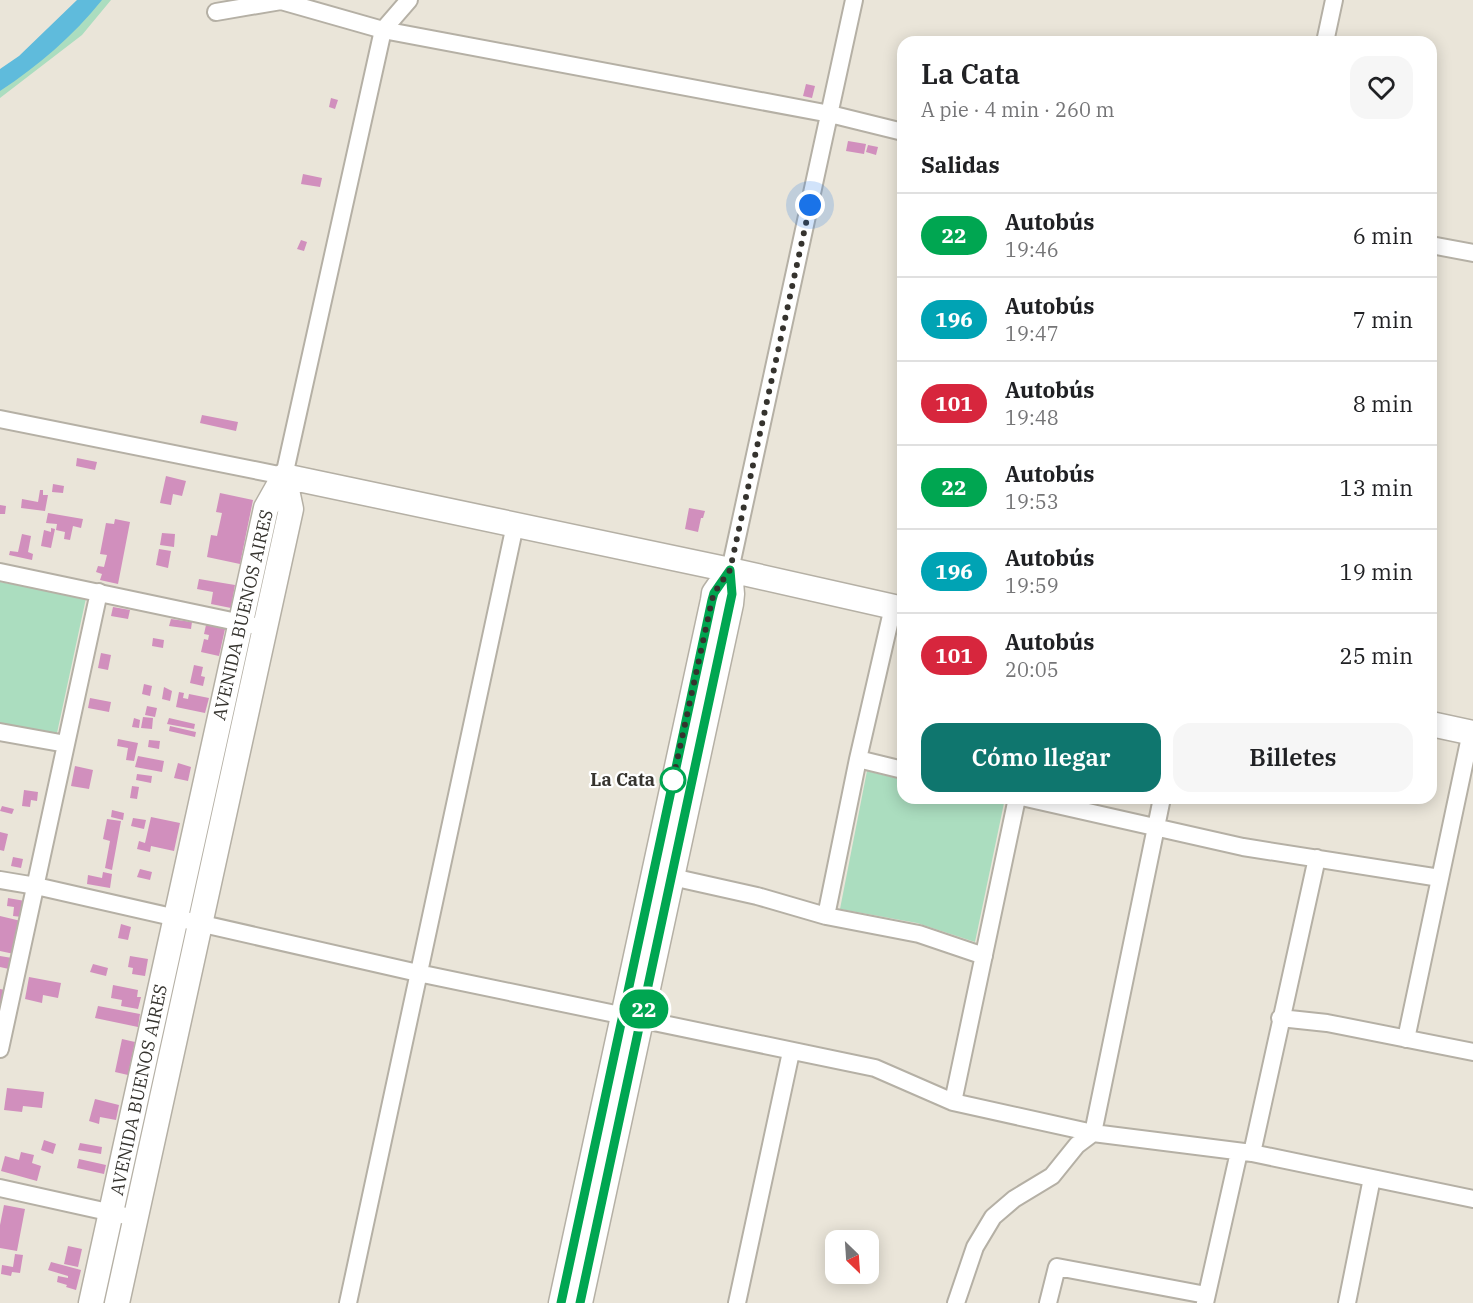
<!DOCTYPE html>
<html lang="es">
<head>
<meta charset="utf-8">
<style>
  :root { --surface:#fff; --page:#f6f6f6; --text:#202124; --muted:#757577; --line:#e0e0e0; --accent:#0f766e }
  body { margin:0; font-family:"IBM Plex Serif",serif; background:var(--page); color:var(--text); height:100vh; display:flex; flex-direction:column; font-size:22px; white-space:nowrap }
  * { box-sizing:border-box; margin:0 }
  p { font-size:20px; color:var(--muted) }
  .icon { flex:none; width:33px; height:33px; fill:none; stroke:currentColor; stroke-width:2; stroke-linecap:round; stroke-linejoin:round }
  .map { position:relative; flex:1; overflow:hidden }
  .sheet { position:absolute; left:897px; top:36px; width:540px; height:768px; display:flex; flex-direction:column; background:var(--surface); border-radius:18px; box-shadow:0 3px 15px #0003 }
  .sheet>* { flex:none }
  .badge { padding:0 12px; border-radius:20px; font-size:21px; line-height:39px }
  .needle { width:39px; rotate:155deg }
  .tools { position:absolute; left:825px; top:1230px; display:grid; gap:12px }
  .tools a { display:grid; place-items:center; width:54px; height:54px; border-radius:12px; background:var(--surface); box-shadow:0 3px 15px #0003; font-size:30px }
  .you { position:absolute; width:30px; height:30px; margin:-15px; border:4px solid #fff; border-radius:50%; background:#1a73e8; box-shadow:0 0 0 9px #1a73e833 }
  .map>.badge { position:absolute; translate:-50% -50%; box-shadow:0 0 0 3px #fff }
  h2 { padding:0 24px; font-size:22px; line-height:54px }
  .round { display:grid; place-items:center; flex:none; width:63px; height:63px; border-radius:18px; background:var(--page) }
  .headline { display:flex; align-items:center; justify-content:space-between; height:102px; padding:0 24px }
  h1 { font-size:28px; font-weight:600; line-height:45px }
  .button { display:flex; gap:12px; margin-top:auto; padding:12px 24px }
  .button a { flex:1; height:69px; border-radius:18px; background:var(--accent); color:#fff; font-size:24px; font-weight:600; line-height:69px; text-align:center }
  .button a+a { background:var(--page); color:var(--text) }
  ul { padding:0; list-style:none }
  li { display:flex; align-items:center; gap:18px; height:84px; padding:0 24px; border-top:2px solid var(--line) }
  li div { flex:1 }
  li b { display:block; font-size:22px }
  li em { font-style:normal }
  li .badge { min-width:66px; font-weight:700; text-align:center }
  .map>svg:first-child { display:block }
  .green { fill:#abddbf }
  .water { fill:#5fbbdc }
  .building { fill:#d18fbd }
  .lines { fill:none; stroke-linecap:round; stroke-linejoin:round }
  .street-casing { stroke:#b5b0a5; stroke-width:20 }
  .secondary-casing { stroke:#b5b0a5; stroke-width:27 }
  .street { stroke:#fff; stroke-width:16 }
  .secondary { stroke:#fff; stroke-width:24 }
  .line-casing { stroke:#fff; stroke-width:14 }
  .line { stroke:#00a651; stroke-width:9 }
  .walk { stroke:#35332e; stroke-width:6; stroke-dasharray:0 10.8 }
  .stop-dot { fill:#fff; stroke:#00a651; stroke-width:3 }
  .labels { text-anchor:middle; stroke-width:4.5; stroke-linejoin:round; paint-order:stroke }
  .street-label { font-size:18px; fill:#35332e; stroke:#fff }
  .stop-label { font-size:18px; font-weight:bold; fill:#35332e; stroke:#fff; text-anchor:end }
</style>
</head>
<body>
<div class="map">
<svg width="1473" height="1303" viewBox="0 0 1473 1303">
  <rect width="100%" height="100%" fill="#eae5d9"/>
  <!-- green -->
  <path class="green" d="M86,0H111L82,35L0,98V77Z
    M0,582L86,598L57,733L0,723Z
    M867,771L903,780V798H981L1004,803L975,942L917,923L840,909Z"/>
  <!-- water -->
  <path class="water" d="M77,0H102C73,36 38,66 0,91V69L19,56Z"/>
  <!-- building -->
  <path class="building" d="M806,84L815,86L812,98L803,96Z
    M331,98L338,100L335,109L329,107Z
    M848,141L866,144L864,154L846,151Z
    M868,145L878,147L876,155L866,152Z
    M303,174L322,178L320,187L301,184Z
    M301,240L307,242L304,251L297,249Z
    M202,415L238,422L236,431L200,423Z
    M77,458L97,462L95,470L76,466Z
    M166,476L186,481L182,496L173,494L171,505L160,503Z
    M53,484L64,486L63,493L52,492Z
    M40,490H43V495H48L45,511L21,508L22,499L38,502Z
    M220,493L253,500L240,564L207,557L211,535L217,536L222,513L216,512Z
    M0,505L6,506L5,514H0Z
    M689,508L705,511L703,518H701L698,532L685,529Z
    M48,513L83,519L81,528L73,526L70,540L64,539L65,532L56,530L57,524L46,523Z
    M115,519L130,522L118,584L100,580L102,574L96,572L98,566L104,567L107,555L100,554L106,523L114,524Z
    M51,528L55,529L51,548L41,546L44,530L51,532Z
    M162,533L175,534L174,547L160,545Z
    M22,534L31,536L28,552L33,554L32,560L9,555L10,551L18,552Z
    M159,549L171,551L168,568L156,565Z
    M199,579L235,585L231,608L211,604L213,592L197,589Z
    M113,607L130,610L128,619L111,616Z
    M171,619L192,622L191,629L169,626Z
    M206,625L225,629L219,656L201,652L204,639L208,640L209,635L204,634Z
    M153,638L164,640L163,648L152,646Z
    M101,653L111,655L108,670L98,668Z
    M194,665L203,667L201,676L205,677L203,686L190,683Z
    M144,684L152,686L150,696L142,694Z
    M164,687L172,691L170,701L162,699Z
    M179,692L184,693L183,698L188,699L189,694L209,698L205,713L176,707Z
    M90,698L111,702L109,712L88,708Z
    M147,706L157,708L155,717L145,715Z
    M143,717L153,718L152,729L141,728Z
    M134,718L140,720L139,728L132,727Z
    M169,718L195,724L194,729L167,724Z
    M170,726L196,732L195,737L169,731Z
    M118,739L138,743L134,761L126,760L128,748L117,746Z
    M149,740L160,741L159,749L148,747Z
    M138,756L164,761L162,772L135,767Z
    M178,763L191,767L188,781L174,778Z
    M75,766L93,770L89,789L71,786Z
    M137,774L152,776L151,783L136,780Z
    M132,786L139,787L137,799L130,798Z
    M24,790L38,792L37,801L31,800L30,807L22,806Z
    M2,806L14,809L12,814L0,811Z
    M112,810L124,813L123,820L111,817Z
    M151,817L180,823L174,851L151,846L150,852L137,849L139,841L145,843Z
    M133,818L146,820L144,829L131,826Z
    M107,819L121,821L112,870L105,868L110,841L103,839Z
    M0,832L8,834L4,851L0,850Z
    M13,857L23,859L21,868L11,866Z
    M140,869L152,872L150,880L137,877Z
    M103,872L112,874L110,888L87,884L88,875L102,878Z
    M8,898L25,901L22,917L13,916L14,907L7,906Z
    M0,916L21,921L14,954L0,951Z
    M121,924L131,927L128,940L118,938Z
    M0,956L12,958L9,969L0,967Z
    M130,956L148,959L145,976L132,974L133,968L128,967Z
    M93,964L108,968L106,976L90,972Z
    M29,977L61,983L58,998L43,995L42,1003L25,999Z
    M113,985L138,990L137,997H141L138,1009L121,1006L122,1000L111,998Z
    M0,989L5,990L1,1009H0Z
    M98,1006L140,1014L138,1027L95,1018Z
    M122,1039L135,1042L128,1075L115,1072Z
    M7,1088L44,1092L42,1108L23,1106L22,1112L4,1110Z
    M95,1099L119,1105L116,1120L100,1117L99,1124L89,1121Z
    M44,1140L56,1144L53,1154L41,1150Z
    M80,1143L102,1147L101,1154L78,1150Z
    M21,1152L34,1155L32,1163L41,1166L37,1181L1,1171L5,1156L19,1160Z
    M79,1159L106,1165L104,1174L77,1168Z
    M4,1205L25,1209L17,1251L0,1248V1225Z
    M68,1246L82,1249L78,1267L64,1264Z
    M15,1254L23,1255L20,1273L12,1272L11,1276L1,1274L2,1265L13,1267Z
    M51,1262L81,1270L76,1290L66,1287L67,1285L57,1282L58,1276L68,1278V1276L48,1270Z"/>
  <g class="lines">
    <defs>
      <path id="street" d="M216,12L281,1L383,30L830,114L903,132
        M1325,42L1334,0
        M1431,245L1473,253
        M0,419L284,476L383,30L409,0
        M730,570L854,0
        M0,572L251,625
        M0,732L66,744
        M858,759L903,770
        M1026,798L1243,847L1440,878
        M672,877L757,896L826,916L919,934L984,956
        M0,880L36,886L418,973L875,1068L953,1102L1093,1133L1252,1153L1473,1199
        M826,916L858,759L893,607
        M1280,1018L1327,1023L1473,1052
        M1406,1039L1471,732
        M0,1049L99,592
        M953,1102L1017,798
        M1252,1153L1317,858
        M0,1188L135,1218
        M348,1303L515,525
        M737,1303L791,1052
        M956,1303L975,1247L993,1217L1014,1199L1052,1176L1077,1145L1093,1133L1162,798
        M1048,1303L1057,1267L1206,1295
        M1205,1303L1239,1152
        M1347,1303L1372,1178"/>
      <path id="secondary" d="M284,476L730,570L903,609
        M1431,724L1473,733
        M91,1303L266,508L284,476
        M117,1303L291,509L284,476
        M561,1303L713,600L714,593L730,570
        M580,1303L731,604L732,594L730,570"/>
    </defs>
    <!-- street casing -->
    <use href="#street" class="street-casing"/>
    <!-- secondary casing -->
    <use href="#secondary" class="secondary-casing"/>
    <!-- street -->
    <use href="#street" class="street"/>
    <!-- secondary -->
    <use href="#secondary" class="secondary"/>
  </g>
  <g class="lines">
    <defs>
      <path id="line" d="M561,1303L712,600L714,593L730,570L732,594L580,1303"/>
    </defs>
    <!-- line casing -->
    <use href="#line" class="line-casing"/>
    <!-- line -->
    <use href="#line" class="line"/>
    <!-- walk -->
    <path class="walk" d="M673,780L672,784L712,600L714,593L730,570L810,205"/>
  </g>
  <!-- markers -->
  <circle class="stop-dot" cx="673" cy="780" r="12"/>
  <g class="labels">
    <!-- street labels -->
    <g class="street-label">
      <text transform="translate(243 615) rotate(-77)" y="6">AVENIDA BUENOS AIRES</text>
      <text transform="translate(139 1090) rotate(-78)" y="6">AVENIDA BUENOS AIRES</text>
    </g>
    <!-- stop labels -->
    <g class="stop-label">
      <text x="655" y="786">La Cata</text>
    </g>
  </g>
</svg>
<div class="tools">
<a><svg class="needle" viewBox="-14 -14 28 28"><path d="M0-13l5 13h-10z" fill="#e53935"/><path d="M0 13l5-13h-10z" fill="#757577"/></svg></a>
</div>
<div class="you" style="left:810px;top:205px"></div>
<b class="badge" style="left:644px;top:1009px;background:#00a651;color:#fff">22</b>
<section class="sheet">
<div class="headline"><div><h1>La Cata</h1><p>A pie · 4 min · 260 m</p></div><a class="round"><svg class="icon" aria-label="heart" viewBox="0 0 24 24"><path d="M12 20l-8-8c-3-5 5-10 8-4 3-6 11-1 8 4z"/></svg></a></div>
<h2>Salidas</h2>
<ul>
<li><span class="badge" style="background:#00a651;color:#fff">22</span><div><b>Autobús</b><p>19:46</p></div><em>6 min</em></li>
<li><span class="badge" style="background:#00a3b4;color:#fff">196</span><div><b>Autobús</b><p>19:47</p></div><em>7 min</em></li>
<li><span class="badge" style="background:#d7263d;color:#fff">101</span><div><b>Autobús</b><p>19:48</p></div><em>8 min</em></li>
<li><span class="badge" style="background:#00a651;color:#fff">22</span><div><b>Autobús</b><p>19:53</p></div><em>13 min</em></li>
<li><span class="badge" style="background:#00a3b4;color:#fff">196</span><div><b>Autobús</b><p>19:59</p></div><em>19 min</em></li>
<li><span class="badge" style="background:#d7263d;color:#fff">101</span><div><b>Autobús</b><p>20:05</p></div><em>25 min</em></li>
</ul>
<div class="button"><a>Cómo llegar</a><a>Billetes</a></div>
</section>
</div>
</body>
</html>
